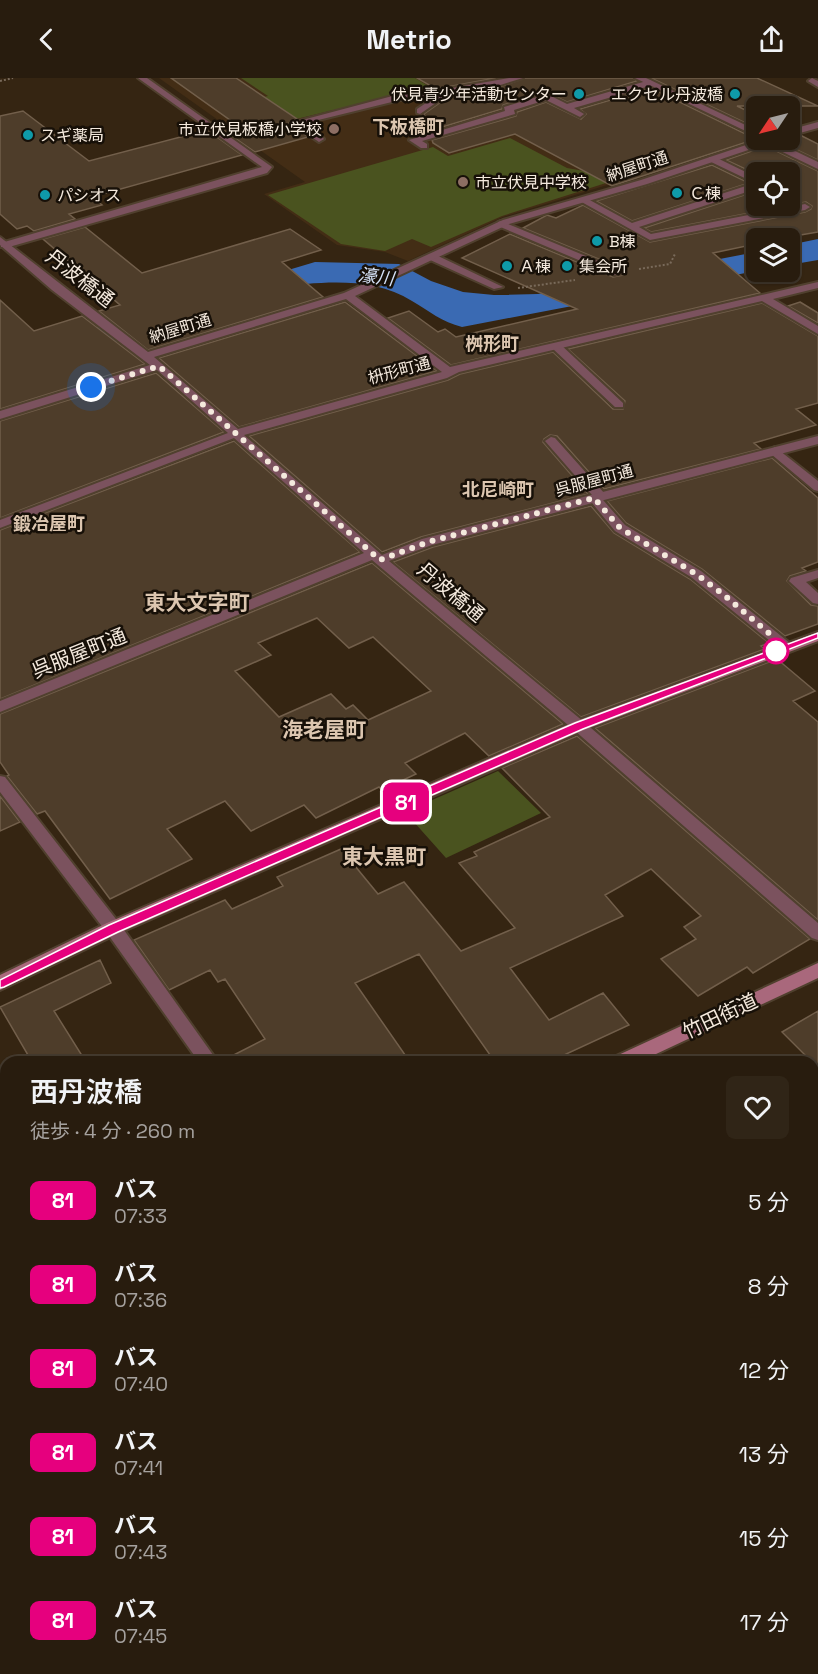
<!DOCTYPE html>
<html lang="ja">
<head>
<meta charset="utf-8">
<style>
  :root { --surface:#281c0e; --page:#302517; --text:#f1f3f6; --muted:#a5a19e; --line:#443a2e }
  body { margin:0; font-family:"Space Grotesk","Noto Sans JP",sans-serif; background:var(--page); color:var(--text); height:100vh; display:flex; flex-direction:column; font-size:22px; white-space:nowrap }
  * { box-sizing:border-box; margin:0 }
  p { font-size:20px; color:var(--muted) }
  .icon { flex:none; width:33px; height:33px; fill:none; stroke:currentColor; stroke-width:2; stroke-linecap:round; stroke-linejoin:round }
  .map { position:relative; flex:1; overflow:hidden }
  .details { position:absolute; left:0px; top:978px; width:819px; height:618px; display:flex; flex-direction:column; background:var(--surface); border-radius:18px 18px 0 0; box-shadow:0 2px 4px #0004,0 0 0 2px var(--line) }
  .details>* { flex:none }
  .badge { padding:0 12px; border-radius:9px; font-size:21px; line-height:39px }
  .needle { width:39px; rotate:235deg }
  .controls { position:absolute; left:746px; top:18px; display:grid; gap:12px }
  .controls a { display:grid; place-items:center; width:54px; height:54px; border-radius:9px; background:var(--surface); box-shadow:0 2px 4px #0004,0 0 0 2px var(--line); font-size:30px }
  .you { position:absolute; width:30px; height:30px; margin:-15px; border:4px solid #fff; border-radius:50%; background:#1a73e8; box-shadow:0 0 0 9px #1a73e833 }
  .map>.badge { position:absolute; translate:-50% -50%; box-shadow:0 0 0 3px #fff }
  .round { display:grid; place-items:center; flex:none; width:63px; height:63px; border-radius:9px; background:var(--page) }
  .head { display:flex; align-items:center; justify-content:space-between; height:102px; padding:0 30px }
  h1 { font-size:28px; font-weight:600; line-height:45px }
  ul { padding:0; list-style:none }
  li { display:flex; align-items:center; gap:18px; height:84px; padding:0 30px }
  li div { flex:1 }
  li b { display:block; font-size:22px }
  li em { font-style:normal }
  li .badge { min-width:66px; font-weight:700; text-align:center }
  header { display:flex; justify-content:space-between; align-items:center; height:78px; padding:0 30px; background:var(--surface); font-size:27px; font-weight:600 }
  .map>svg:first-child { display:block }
  .built { fill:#432d15 }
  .green { fill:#4a531f }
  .water { fill:#3a6ab3 }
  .building { fill:#4e3d2a; stroke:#725f4b; stroke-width:1.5; fill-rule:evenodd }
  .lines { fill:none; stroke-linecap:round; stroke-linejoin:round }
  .service-casing { stroke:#50402e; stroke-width:4 }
  .minor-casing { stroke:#50402e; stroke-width:4 }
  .secondary-casing { stroke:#50402e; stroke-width:4 }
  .path { stroke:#796a5a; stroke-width:2; stroke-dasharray:2 2; stroke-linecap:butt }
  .service { fill:#7b525e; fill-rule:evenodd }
  .minor { fill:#7b525e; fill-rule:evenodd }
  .secondary { fill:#a9687c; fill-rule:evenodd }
  .line { fill:#e6007e; stroke:#fff; stroke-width:1.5 }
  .walk { stroke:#f4e9dd; stroke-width:6; stroke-dasharray:0 10.8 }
  .culture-dot { fill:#0f9aa8; stroke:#171008; stroke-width:2 }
  .education-dot { fill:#8d6e63; stroke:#171008; stroke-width:2 }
  .stop-dot { fill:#fff; stroke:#e6007e; stroke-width:3 }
  .labels { text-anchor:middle; stroke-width:5; stroke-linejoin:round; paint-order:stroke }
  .far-poi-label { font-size:16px; fill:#f4e9dd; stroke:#171008; text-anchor:start }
  .far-street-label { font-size:16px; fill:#f4e9dd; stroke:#171008 }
  .far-neighbourhood-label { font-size:18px; font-weight:bold; fill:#dcc6b0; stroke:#171008 }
  .far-water-label { font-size:18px; font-style:italic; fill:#d7e4f9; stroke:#171008 }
  .street-label { font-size:20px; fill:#f4e9dd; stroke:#171008 }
  .neighbourhood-label { font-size:21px; font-weight:bold; fill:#dcc6b0; stroke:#171008 }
</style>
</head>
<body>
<header><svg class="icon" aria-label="back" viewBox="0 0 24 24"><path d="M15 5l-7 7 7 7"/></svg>Metrio<svg class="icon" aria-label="share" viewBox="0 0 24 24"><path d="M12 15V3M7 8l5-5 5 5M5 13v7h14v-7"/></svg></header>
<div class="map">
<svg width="818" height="1596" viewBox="0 0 818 1596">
  <rect width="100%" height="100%" fill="#352512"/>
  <!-- built -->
  <path class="built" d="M159,0H502L484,5L495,11L529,2L574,25L633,8L721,49L709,54L737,67L503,139L408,183L385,174L337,167L264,116L305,104Z"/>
  <!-- green -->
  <path class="green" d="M241,0H415L430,9L288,43L256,21L268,18Z
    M510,60L567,90L584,93L606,105L502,138L431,169L412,161L385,173L341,166L268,117L433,69L448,78Z
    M498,693L541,735L446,780L405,734Z"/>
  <!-- water -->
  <path class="water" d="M818,161V182L789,187V167Z
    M756,174V193L462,249C442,244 429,233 412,223C380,203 342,203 306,206L0,300V278L315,184L399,186L431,203L463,214L494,217L538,216Z"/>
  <!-- building -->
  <path class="building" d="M171,0H236L297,41L289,45L308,59L255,74L219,49L234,45Z
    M417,0H496L436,11Z
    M525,0H633L637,3L567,24L546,14L503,27L502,31L429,53L424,36L448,19L488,13Z
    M651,0H757L818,28H737L756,37V50Z
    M651,10L756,61L612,108L515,56L449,75L433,65L432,62L516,38L517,34L546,24L581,41L586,36L580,31Z
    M23,33L89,83L207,52L242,77L92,119L102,127L69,136L75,141L34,153L27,148L17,151L0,136V38Z
    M800,57L818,66V82L776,62H789Z
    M766,68L818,93V154L783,160H756V166L713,175L760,215L451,287L388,240L409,233L438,254L445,251L456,259L577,231L462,180L510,156L613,199L623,197L625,194L623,191L523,150L547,137L556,140L583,127L650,164L805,134L811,131L812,128L806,124L789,127V94H756V96L726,82Z
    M712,87L749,105L632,143L596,123Z
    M756,113V128H786L651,154L644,150Z
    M85,149L142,195L290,151L321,172L282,184L323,219L148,272L99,233L120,227L43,161Z
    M0,222L34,253L82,238L145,286L0,331Z
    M345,224L437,293L239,349L159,280Z
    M800,224L818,235V245L788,228Z
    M762,225L818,258V325L796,331L816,347L754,365L761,371L604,411L557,358L550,357L544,361L543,364L588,416L421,459L382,474L249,358L448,302L460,296L553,274L613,331H623L625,323L568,271Z
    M156,295L224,354L0,440V343Z
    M234,363L360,474L0,621V452Z
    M772,380L818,420V484L802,490L806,493L790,498L787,503L811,527L818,528V546L785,558L702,491L626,445L607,423Z
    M591,428L614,455L690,501L769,565L761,568L765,571L581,639L393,484L433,469Z
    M372,485L563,646L489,678L465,655L405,685L416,696L382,712L379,709L316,740L304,727L251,753L225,723L167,751L192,781L110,821L45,733L37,736L7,698L9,697L0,684V636ZM317,540L349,570L373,559L431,613L368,642L353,627L346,631L331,616L279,639L235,593L271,577L258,565Z
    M777,581L815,613L793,623L818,644V842L595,650Z
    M577,658L810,861L753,895L747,889L698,918L661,881L696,861L684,849L701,838L651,791L605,817L623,838L510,890L549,942L603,915L629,947L549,984H495L419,876L355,905L410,984H220L265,961L225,901L218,904L210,892L169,912L134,862L225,822L232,831L283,808L277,799L341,771L378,816L404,804L461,873L515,850L459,785L477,778L474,774L550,739L502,690Z
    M0,718L20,744L0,753Z
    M100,882L111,905L54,933L86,984H32L0,929Z
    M818,933V990L782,954Z"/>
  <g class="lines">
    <defs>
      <path id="service" d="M138,0H147L272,89L267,95L9,169H1V165L262,89Z
        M509,0H523L487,11L447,17L420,36L417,35V31L435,19L400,22L302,46L322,59L324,61L319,64L291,45L400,16L424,15Z
        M812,0L818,3V9L808,3Z
        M650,2L654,5L653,7L574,30L584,36L580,39L546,22L514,32L515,36L422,63L427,66V70H421L409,62L505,33L504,29L547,16L567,26Z
        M709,79H715L756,99V111L639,149L651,156L805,126L810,129L805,132L650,162L578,122L586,120L632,145L755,105L709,83Z
        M501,143L622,193L623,195L614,197L498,148V144Z
        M428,177H436L503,209L494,211L428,181Z
        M556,265L560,266L623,325V329H615L552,270L550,268Z
        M551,359L555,360L605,416L607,419L603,422L625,447L701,493L791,566L793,569L791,572H781L691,499L615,453L588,420L592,417L545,363Z
        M775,369L818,403V413L814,412L771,376L769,373Z
        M818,492V500L806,504L818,515V526L813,525L789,503L791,500Z
        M0,1157L6,1159V1189L0,1187Z
        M383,1590H412L410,1596H381Z"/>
      <path id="minor" d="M635,0H646L756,52V58Z
        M818,44V50L789,58V52Z
        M761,62H772L818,84V91L766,66L647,106L509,146L355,218L450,289L818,204V210L773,221L818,248V256L762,223L459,294L447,300L244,357L382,477L422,461L818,358V366L432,467L389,483L584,644L818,845V862L812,860L574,652L372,482L0,634V623L364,475L234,360L0,450V442L228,355L157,292L0,341V333L150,287L52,212L0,167V159L148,274L344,215L503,142L641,102ZM346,221L442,294L238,351L154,279Z
        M0,698L5,699L119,845L218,984H199L107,855L0,714Z"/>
      <path id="secondary" d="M818,554V563L584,652L119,855L0,912V897L107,845L574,644Z
        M818,885V900L639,984H612L614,979Z
        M6,1271V1292L0,1294V1273Z"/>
    </defs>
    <!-- service casing -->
    <use href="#service" class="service-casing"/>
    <!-- minor casing -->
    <use href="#minor" class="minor-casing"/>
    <!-- secondary casing -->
    <use href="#secondary" class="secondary-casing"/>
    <!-- path -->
    <path class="path" d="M0,3L13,0
      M639,191L670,186L675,176
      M518,210L575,202"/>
    <!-- service -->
    <use href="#service" class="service"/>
    <!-- minor -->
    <use href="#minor" class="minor"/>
    <!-- secondary -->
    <use href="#secondary" class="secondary"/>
  </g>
  <!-- line -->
  <path class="line" d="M818,555V560L583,651L118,854L4,909L0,910V902L109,847L575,645Z"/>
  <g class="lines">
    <!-- walk -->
    <path class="walk" d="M91,309L159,288L380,482L428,464L594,420L620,450L696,496L724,517L770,556L776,573"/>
  </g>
  <!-- markers -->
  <g class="culture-dot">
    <circle cx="579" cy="16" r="6"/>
    <circle cx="735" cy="16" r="6"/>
    <circle cx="28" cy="57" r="6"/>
    <circle cx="677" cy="115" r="6"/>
    <circle cx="45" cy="117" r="6"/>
    <circle cx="597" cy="163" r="6"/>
    <circle cx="507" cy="188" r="6"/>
    <circle cx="567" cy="188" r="6"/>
  </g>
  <g class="education-dot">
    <circle cx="334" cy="51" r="6"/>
    <circle cx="463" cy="104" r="6"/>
  </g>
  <circle class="stop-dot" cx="776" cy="573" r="12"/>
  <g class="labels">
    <!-- far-poi labels -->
    <g class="far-poi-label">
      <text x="567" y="22" text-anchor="end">伏見青少年活動センター</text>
      <text x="723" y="22" text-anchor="end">エクセル丹波橋</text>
      <text x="322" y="57" text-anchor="end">市立伏見板橋小学校</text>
      <text x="40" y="63">スギ薬局</text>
      <text x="475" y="110">市立伏見中学校</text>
      <text x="689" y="121">Ｃ棟</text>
      <text x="57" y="123">パシオス</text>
      <text x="609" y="169">B棟</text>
      <text x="519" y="194">Ａ棟</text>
      <text x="579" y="194">集会所</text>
    </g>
    <!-- far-street labels -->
    <g class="far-street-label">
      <text transform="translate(637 88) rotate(-18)" y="6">納屋町通</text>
      <text transform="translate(180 250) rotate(-17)" y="6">納屋町通</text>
      <text transform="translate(399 292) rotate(-15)" y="6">枡形町通</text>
      <text transform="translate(594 402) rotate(-15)" y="6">呉服屋町通</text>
    </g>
    <!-- far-neighbourhood labels -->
    <g class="far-neighbourhood-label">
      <text x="408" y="55">下板橋町</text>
      <text x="492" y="272">桝形町</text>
      <text x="498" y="418">北尼崎町</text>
      <text x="49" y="452">鍛冶屋町</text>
    </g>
    <!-- far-water labels -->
    <g class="far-water-label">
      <text transform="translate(376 199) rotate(7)" y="6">濠川</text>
    </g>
    <!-- street labels -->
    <g class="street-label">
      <text transform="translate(80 200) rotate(38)" y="7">丹波橋通</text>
      <text transform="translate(451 514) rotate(40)" y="7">丹波橋通</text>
      <text transform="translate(79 575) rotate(-22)" y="7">呉服屋町通</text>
      <text transform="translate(720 938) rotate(-25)" y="7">竹田街道</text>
    </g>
    <!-- neighbourhood labels -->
    <g class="neighbourhood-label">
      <text x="197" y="532">東大文字町</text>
      <text x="324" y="659">海老屋町</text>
      <text x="384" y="786">東大黒町</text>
    </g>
  </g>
</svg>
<div class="controls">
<a><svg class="needle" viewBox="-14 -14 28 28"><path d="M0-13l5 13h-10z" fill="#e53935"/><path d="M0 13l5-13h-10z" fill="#a5a19e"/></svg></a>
<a><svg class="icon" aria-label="locate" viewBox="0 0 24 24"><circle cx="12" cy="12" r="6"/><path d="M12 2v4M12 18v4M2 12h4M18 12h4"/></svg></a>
<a><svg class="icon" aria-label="layers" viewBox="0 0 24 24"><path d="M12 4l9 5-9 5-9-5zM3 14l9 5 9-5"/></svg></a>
</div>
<div class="you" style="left:91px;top:309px"></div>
<b class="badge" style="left:406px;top:724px;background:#e6007e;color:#fff">81</b>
<section class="details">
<div class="head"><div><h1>西丹波橋</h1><p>徒歩 · 4 分 · 260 m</p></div><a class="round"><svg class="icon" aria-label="heart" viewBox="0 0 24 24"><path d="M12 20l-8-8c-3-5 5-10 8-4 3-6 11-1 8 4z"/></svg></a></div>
<ul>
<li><span class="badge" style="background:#e6007e;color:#fff">81</span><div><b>バス</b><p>07:33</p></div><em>5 分</em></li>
<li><span class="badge" style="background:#e6007e;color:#fff">81</span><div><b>バス</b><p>07:36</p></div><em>8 分</em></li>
<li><span class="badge" style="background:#e6007e;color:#fff">81</span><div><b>バス</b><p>07:40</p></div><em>12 分</em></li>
<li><span class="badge" style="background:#e6007e;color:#fff">81</span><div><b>バス</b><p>07:41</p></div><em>13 分</em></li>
<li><span class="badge" style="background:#e6007e;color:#fff">81</span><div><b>バス</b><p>07:43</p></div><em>15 分</em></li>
<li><span class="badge" style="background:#e6007e;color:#fff">81</span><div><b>バス</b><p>07:45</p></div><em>17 分</em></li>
</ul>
</section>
</div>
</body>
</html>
